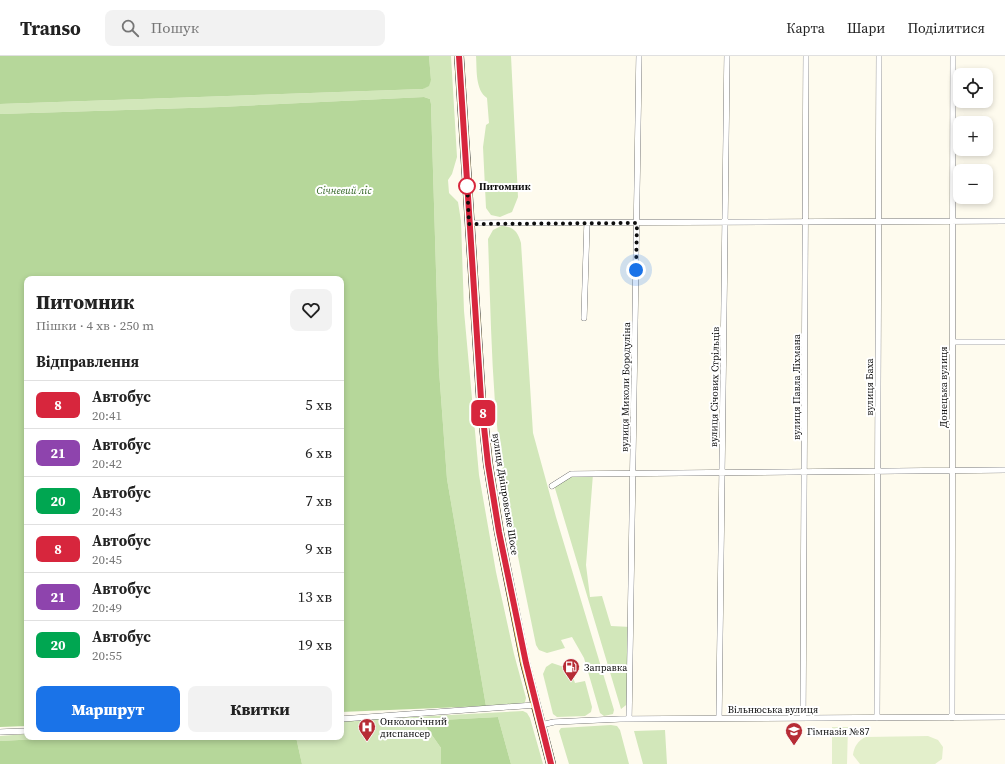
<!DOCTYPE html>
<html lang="uk">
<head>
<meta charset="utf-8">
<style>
  :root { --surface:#fff; --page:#f2f2f2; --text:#222; --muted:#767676; --line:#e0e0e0; --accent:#1a73e8 }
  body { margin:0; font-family:"Source Serif 4",serif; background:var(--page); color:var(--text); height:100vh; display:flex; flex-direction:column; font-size:15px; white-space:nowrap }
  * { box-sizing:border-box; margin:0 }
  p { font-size:13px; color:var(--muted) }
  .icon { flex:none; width:22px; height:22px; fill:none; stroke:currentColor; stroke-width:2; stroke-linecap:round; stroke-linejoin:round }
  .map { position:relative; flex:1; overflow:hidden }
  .details { position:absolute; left:24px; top:220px; width:320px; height:464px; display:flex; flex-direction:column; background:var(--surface); border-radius:8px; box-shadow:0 2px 6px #0003 }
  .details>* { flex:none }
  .badge { padding:0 8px; border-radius:6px; font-size:14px; line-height:26px }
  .controls { position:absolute; left:953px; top:12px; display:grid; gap:8px }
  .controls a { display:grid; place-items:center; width:40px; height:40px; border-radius:8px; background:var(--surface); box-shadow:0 2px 6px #0003; font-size:20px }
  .you { position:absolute; width:20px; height:20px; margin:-10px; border:3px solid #fff; border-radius:50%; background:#1a73e8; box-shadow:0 0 0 6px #1a73e833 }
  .map>.badge { position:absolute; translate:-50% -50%; box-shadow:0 0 0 2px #fff }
  h2 { padding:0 12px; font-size:15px; line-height:36px }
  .round { display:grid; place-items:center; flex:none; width:42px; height:42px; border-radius:8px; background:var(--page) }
  .head { display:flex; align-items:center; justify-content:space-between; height:68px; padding:0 12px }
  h1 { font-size:19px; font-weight:800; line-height:30px }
  .action { display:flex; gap:8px; margin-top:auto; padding:8px 12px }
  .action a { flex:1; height:46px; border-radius:8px; background:var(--accent); color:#fff; font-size:16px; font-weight:800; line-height:46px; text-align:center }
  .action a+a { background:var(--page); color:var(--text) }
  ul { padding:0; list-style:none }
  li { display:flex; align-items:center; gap:12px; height:48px; padding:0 12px; border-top:1px solid var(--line) }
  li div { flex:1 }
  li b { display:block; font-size:15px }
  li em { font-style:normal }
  li .badge { min-width:44px; font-weight:700; text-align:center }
  header { display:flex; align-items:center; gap:24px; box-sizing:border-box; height:56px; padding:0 20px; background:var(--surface); border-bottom:1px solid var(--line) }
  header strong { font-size:19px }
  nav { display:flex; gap:22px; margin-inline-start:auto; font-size:14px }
  .search { width:280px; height:36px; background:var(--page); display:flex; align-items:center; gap:10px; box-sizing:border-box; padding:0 14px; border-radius:8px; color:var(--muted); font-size:15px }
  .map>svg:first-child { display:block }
  .green { fill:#d2e7ba }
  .forest { fill:#b6d79a }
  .pitch { fill:#e3efcb }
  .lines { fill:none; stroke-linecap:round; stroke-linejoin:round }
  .street-casing { stroke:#404040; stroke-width:6 }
  .primary-casing { stroke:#1e1e1e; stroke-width:10 }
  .street { stroke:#fff; stroke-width:5.5 }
  .primary { stroke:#f2ce6b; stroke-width:9 }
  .line-casing { stroke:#fff; stroke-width:9 }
  .line { stroke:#d7263d; stroke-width:6 }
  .walk { stroke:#0d0d0d; stroke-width:4; stroke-dasharray:0 7.2 }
  .stop-dot { fill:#fff; stroke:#d7263d; stroke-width:2 }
  .labels { text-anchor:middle; stroke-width:4; stroke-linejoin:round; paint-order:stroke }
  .stop-label { font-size:10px; font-weight:bold; fill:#0d0d0d; stroke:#fff; text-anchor:start }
  .park-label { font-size:10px; font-style:italic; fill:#2f6221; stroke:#fff }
  .street-label { font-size:10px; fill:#0d0d0d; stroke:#fff }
  .poi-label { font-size:10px; fill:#0d0d0d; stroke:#fff; text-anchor:start }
</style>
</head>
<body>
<header>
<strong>Transo</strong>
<div class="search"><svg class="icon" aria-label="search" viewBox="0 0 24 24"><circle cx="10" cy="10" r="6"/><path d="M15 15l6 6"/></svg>Пошук</div>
<nav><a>Карта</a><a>Шари</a><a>Поділитися</a></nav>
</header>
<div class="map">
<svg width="1005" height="708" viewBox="0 0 1005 708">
  <rect width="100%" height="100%" fill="#fefbee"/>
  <!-- green -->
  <path class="green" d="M429,0H451L457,101L452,118L448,124L449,137L458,146L461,165L464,255L479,419L496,516L514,598L526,642L525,646L522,648L486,650L447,423L439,314L431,48L430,43L424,41L220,51L0,58V48L423,33L431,24Z
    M476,0H511L518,141L512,156L500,161L491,159L486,152L483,91L486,69L489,67L487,42C475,34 477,13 476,0Z
    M501,170C513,170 518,176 521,187L533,377L556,461L614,654L613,658L604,660L600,657L584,602L572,581L561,584L565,592L547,597L539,594L536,589C520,509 501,428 495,347C491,292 490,238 488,183L493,174Z
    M571,418H593L586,509L590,541L602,540L611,570L631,571L630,646L621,653L554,429Z
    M552,607L570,613L575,627L585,625L592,651L591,656L585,660L557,661L553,658L543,618L546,611Z
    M523,655L527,657L530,662L543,708H511L498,661L422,665L441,692V708H302L296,681H341V665Z
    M611,669L617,670L620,674L629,708H569L559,675L561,672Z
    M665,674L667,708H643L634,675Z
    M27,678V681H76L0,685V680Z"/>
  <!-- forest -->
  <path class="forest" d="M0,0H429L431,24L429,30L423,33L0,48Z
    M424,41L430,43L431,48L439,314L447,423L486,650L341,656V223H27V670L0,671V58L220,51Z
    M498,661L511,708H441V692L422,665Z
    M76,681H296L302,708H0V685Z"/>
  <!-- pitch -->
  <path class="pitch" d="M832,671H848L847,708H832Z
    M928,680L938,684L943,691L942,703L935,708H860L853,699C854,691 858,684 866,681Z"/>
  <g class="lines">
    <defs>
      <path id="street" d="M469,167L1005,165
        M584,262L587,167
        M953,286H1005
        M552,430L571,418L1005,414
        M719,662L727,0
        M803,662L806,0
        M877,662L879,0
        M952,662L953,0
        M341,663L536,649
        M629,663L639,0
        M541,669L554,666L620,663L1005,661
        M0,676L27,675"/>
      <path id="primary" d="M459,0L481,343L488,408L499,476L525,607L551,708"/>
    </defs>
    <!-- street casing -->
    <use href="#street" class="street-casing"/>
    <!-- primary casing -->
    <use href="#primary" class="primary-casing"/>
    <!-- street -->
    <use href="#street" class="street"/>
    <!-- primary -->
    <use href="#primary" class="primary"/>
  </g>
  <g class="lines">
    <defs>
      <path id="line" d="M459,0L481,343L488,408L499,476L526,607L551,708"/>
    </defs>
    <!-- line casing -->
    <use href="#line" class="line-casing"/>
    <!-- line -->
    <use href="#line" class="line"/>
    <!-- walk -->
    <path class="walk" d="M467,130V124L469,168L637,167L636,214"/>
  </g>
  <!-- icons -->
  <defs>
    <symbol id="fuel-pin" viewBox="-11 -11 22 30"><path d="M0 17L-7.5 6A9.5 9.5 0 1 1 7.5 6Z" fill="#b62c35" stroke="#fff"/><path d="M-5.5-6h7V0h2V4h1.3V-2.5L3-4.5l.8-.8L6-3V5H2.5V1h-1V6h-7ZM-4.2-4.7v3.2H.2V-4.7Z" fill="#fff"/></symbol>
    <symbol id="hospital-pin" viewBox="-11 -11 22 30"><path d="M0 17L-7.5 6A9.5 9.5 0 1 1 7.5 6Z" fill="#b62c35" stroke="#fff"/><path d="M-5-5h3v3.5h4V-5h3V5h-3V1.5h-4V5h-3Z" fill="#fff"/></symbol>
    <symbol id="school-pin" viewBox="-11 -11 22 30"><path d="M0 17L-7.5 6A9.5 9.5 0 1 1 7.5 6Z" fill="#b62c35" stroke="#fff"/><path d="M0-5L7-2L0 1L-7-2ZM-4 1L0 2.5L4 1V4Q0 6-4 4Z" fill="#fff"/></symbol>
  </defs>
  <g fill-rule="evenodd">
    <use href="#fuel-pin" x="561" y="601" width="20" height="27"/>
    <use href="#hospital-pin" x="357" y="661" width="20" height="27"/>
    <use href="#school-pin" x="784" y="665" width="20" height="27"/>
  </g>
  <!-- markers -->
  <circle class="stop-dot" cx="467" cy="130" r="8"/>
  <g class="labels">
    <!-- stop labels -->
    <g class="stop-label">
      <text x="479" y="134">Питомник</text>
    </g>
    <!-- park labels -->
    <g class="park-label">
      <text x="344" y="138">Січневий ліс</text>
    </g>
    <!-- street labels -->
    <g class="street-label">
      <text transform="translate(625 331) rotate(-89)" y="4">вулиця Миколи Бородуліна</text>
      <text transform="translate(714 331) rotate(-89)" y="4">вулиця Січових Стрільців</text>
      <text transform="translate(796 331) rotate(-90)" y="4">вулиця Павла Ліхмана</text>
      <text transform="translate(869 331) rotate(-90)" y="4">вулиця Баха</text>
      <text transform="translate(943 331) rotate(-90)" y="4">Донецька вулиця</text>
      <text transform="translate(506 438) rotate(81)" y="4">вулиця Дніпровське Шосе</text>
      <text x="773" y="657">Вільнюська вулиця</text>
    </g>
    <!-- poi labels -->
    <g class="poi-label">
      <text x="584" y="615">Заправка</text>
      <text x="380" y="669">Онкологічний<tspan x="380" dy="12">диспансер</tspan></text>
      <text x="807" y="679">Гімназія №87</text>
    </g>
  </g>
</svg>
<div class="controls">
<a><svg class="icon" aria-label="locate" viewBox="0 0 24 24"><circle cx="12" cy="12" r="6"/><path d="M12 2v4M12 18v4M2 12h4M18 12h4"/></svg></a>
<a>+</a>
<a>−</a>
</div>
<div class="you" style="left:636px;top:214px"></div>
<b class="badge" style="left:483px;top:357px;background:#d7263d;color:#fff">8</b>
<section class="details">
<div class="head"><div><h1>Питомник</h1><p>Пішки · 4 хв · 250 m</p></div><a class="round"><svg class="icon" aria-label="heart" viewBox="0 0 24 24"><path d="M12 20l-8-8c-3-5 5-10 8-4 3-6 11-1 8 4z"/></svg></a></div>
<h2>Відправлення</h2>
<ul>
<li><span class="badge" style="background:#d7263d;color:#fff">8</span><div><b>Автобус</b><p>20:41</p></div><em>5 хв</em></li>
<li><span class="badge" style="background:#8e44ad;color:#fff">21</span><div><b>Автобус</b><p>20:42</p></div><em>6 хв</em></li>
<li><span class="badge" style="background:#00a651;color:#fff">20</span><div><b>Автобус</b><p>20:43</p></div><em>7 хв</em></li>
<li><span class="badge" style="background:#d7263d;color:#fff">8</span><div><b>Автобус</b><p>20:45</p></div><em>9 хв</em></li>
<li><span class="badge" style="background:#8e44ad;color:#fff">21</span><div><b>Автобус</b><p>20:49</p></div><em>13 хв</em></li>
<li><span class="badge" style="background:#00a651;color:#fff">20</span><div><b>Автобус</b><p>20:55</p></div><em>19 хв</em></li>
</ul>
<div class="action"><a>Маршрут</a><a>Квитки</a></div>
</section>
</div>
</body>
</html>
